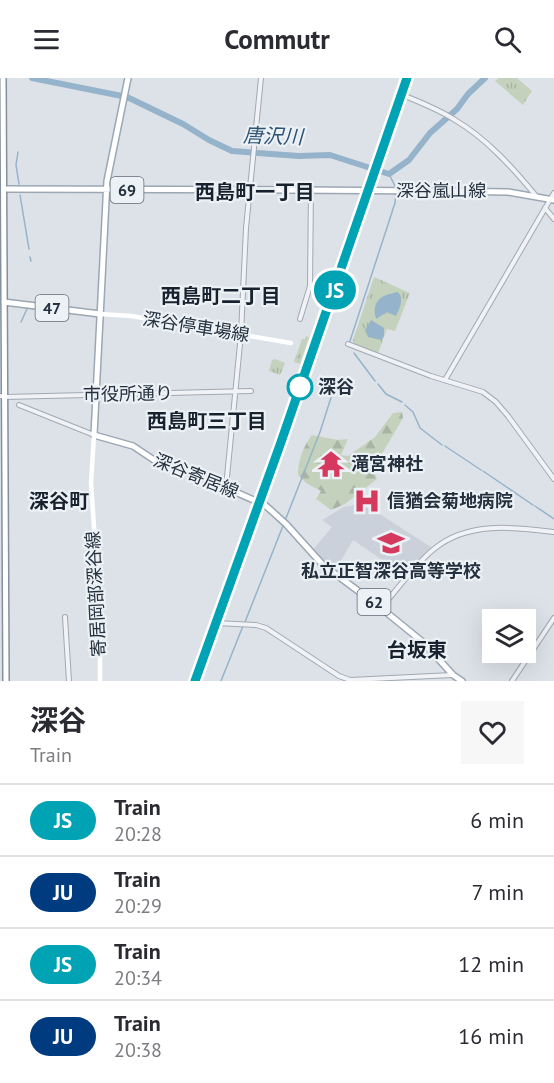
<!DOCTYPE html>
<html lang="en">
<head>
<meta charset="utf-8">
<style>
  :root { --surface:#fff; --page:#f7f7f7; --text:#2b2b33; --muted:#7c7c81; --line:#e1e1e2 }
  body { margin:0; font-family:"PT Sans","Noto Sans JP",sans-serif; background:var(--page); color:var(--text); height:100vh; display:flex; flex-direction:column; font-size:22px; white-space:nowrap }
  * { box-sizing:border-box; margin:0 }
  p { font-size:20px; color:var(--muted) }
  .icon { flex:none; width:33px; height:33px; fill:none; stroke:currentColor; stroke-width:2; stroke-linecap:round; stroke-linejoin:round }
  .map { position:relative; height:603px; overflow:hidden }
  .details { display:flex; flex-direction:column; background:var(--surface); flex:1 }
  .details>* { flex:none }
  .badge { padding:0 12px; border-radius:20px; font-size:21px; line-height:39px }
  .fabs { position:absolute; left:482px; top:531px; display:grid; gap:12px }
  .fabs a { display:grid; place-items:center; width:54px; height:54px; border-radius:0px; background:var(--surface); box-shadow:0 6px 24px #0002; font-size:30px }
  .map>.badge { position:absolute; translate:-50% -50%; box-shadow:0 0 0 3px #fff }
  .round { display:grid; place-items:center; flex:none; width:63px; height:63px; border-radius:0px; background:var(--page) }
  .head { display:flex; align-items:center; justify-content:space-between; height:102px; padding:0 30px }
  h1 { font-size:28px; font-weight:700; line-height:45px }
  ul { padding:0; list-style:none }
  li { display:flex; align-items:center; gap:18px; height:72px; padding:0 30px; border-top:2px solid var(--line) }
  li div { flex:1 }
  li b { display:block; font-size:22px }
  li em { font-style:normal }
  li .badge { min-width:66px; font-weight:700; text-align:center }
  header { display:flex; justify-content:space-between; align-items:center; height:78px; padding:0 30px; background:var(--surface); font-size:27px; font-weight:700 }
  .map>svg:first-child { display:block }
  .built { fill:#cbd1da }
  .forest { fill:url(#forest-firs) }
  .park { fill:url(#park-tufts) }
  .water { fill:#95b3ca }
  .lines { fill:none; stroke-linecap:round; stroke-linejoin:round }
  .stream { stroke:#95b3ca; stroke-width:1.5 }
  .river { stroke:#95b3ca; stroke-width:6 }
  .tertiary-casing { stroke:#a2a9b2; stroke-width:6 }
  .primary-casing { stroke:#9ba7b4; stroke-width:8 }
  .trunk-casing { stroke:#83909f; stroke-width:8 }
  .tertiary { stroke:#f0f2f6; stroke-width:4 }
  .secondary { stroke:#fff; stroke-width:4.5 }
  .primary { stroke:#fff; stroke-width:5 }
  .trunk { stroke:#fff; stroke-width:5 }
  .rail { stroke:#758292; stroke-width:1.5; stroke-dasharray:3 6; stroke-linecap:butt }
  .primary-bridge-casing { stroke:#9ba7b4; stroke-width:8; stroke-linecap:butt }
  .primary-bridge { stroke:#fff; stroke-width:5 }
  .line-casing { stroke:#fff; stroke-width:14 }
  .line { stroke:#00a3b4; stroke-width:9 }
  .stop-dot { fill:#fff; stroke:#00a3b4; stroke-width:3 }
  .labels { text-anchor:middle; stroke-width:4.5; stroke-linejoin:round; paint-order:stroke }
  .shield { fill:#ecf1f5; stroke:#616b76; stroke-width:1.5 }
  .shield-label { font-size:16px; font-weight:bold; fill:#25313f }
  .street-label { font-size:18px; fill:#25313f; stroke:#ecf1f5 }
  .stop-label { font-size:18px; font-weight:bold; fill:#25313f; stroke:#ecf1f5; text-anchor:start }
  .poi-label { font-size:18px; font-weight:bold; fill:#25313f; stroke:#ecf1f5; text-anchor:start }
  .water-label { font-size:20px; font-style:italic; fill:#2d5375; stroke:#ecf1f5 }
  .neighbourhood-label { font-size:20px; font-weight:bold; fill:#18222f; stroke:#ecf1f5 }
</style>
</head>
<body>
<header><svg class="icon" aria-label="menu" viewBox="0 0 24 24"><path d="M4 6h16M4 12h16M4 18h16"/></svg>Commutr<svg class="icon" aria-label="search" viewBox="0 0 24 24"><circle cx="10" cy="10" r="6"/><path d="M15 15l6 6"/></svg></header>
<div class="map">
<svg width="554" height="603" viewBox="0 0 554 603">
  <defs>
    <pattern id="forest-firs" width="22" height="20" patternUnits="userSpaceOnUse" patternTransform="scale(1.5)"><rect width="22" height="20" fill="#c4d2bd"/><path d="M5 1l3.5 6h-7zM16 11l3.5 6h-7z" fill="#a8b5a4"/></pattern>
    <pattern id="park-tufts" width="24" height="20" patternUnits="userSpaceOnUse" patternTransform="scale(1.5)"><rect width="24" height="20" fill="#c4d2bd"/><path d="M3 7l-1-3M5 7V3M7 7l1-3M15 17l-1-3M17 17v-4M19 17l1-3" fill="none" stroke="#a8b5a4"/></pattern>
  </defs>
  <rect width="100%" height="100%" fill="#dde2e8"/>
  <!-- built -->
  <path class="built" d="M354,427L372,431L431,469L406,498L353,462L336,491L312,473L332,449L322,442L344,429Z"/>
  <!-- forest -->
  <path class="forest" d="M402,334L403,340L373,391L377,401L345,426L331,432L316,421L321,413L306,405L298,397C298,382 303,369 312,357L338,362L348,361L341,377L348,378L375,359L393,335Z"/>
  <!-- park -->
  <path class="park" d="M499,0H517L532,13L523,27L495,3Z
    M374,199L410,215L395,253L387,251L377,278L355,269L353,262Z
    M306,258L309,259L300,286L294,284L302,261H305Z
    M275,281L285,285L280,297L269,293L272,282Z"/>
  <!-- water -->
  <path class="water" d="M398,214C404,223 400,229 396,238L387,234L376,241C371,222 382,217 398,214Z
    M371,242L384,250V258L381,262L368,259L365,252Z"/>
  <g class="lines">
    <!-- stream -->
    <path class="stream" d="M18,74L16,87L19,106
      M389,96L396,110
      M20,117L29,171
      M30,179L31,183
      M21,244L27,231
      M350,263L395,125L396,115
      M354,275L375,303
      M378,306L386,316L402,324
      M405,327L413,334L420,350L442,367
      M445,368L481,392
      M483,393L533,427
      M535,428L554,441
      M245,544L320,354L336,304
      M221,603L243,548"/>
    <!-- river -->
    <path class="river" d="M32,0L127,19L183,46L209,62L232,73L299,78L330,77L389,96L409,82L430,55L457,31L468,16L485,0"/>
    <defs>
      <path id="tertiary" d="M405,18C422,25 440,32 455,42C486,60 513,90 536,118
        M545,130L554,141
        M300,241L310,208L311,107
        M348,266L431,298L483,314L496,324L508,338L554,401
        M445,302L554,115
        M0,318L5,319L251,313
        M19,327L94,357
        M226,409L241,256L246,150L261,0
        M381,530C398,511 414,487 434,471C467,443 514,449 554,454
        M65,539L69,603
        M216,545L256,547L266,550L339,598L350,602L452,597
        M512,603L554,540"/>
      <path id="primary" d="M128,0L107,103L94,357L133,368L157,384L199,398L265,427L286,446L322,486L381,530L424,565L453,597L462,603
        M4,111L293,112
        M435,113L508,114L554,122
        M4,224L100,236"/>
      <path id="trunk" d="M3,0L6,603"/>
    </defs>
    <!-- tertiary casing -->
    <use href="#tertiary" class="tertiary-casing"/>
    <!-- primary casing -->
    <use href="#primary" class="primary-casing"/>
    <!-- trunk casing -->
    <use href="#trunk" class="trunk-casing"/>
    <!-- tertiary -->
    <use href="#tertiary" class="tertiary"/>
    <!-- secondary -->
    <path class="secondary" d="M100,236L131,238L291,265
      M94,357L91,405L100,537V603"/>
    <!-- primary -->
    <use href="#primary" class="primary"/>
    <!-- trunk -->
    <use href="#trunk" class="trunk"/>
    <!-- rail -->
    <path class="rail" d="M195,603L280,367L407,0"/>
    <defs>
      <path id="primary-bridge" d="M293,112L435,113"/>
    </defs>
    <!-- primary-bridge casing -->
    <use href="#primary-bridge" class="primary-bridge-casing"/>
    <!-- primary-bridge -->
    <use href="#primary-bridge" class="primary-bridge"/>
  </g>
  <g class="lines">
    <defs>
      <path id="line" d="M195,603L280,367L407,0"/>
    </defs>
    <!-- line casing -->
    <use href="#line" class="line-casing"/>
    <!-- line -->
    <use href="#line" class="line"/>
  </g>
  <!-- icons -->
  <defs>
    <symbol id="temple-bare" viewBox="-9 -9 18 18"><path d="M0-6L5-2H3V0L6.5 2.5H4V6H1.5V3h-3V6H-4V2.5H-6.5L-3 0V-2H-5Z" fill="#d5395d" stroke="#ecf1f5" stroke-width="2.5" paint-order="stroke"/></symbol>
    <symbol id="hospital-bare" viewBox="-9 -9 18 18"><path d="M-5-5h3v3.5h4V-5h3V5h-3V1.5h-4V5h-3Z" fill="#d5395d" stroke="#ecf1f5" stroke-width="2.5" paint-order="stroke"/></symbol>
    <symbol id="school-bare" viewBox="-9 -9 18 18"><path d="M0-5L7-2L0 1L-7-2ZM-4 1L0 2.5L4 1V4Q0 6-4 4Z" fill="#d5395d" stroke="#ecf1f5" stroke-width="2.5" paint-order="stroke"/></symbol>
  </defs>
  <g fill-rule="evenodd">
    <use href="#temple-bare" x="312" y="367" width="38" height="38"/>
    <use href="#hospital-bare" x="348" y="404" width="38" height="38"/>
    <use href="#school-bare" x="372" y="446" width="38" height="38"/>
  </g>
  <!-- markers -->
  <circle class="stop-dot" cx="300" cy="309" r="12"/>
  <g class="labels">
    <!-- shield labels -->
    <g class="shield">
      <rect x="110.5" y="99" width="33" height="26" rx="4.5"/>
      <rect x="35.5" y="217" width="33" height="26" rx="4.5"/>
      <rect x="357.5" y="511" width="33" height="26" rx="4.5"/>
    </g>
    <g class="shield-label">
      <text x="127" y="118">69</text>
      <text x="52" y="236">47</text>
      <text x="374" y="530">62</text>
    </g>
    <!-- street labels -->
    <g class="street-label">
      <text x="441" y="119">深谷嵐山線</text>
      <text transform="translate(196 249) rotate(9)" y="6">深谷停車場線</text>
      <text transform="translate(128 316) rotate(-1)" y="6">市役所通り</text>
      <text transform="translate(196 398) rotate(22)" y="6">深谷寄居線</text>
      <text transform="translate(96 516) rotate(-93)" y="6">寄居岡部深谷線</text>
    </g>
    <!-- stop labels -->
    <g class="stop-label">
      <text x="318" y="315">深谷</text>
    </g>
    <!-- poi labels -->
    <g class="poi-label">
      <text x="351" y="392">滝宮神社</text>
      <text x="387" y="429">信猶会菊地病院</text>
      <text x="391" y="499" text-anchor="middle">私立正智深谷高等学校</text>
    </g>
    <!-- water labels -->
    <g class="water-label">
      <text transform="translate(273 58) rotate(2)" y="7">唐沢川</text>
    </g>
    <!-- neighbourhood labels -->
    <g class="neighbourhood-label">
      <text x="255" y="121">西島町一丁目</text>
      <text x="221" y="225">西島町二丁目</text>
      <text x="207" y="350">西島町三丁目</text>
      <text x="59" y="430">深谷町</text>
      <text x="417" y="579">台坂東</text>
    </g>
  </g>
</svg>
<div class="fabs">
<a><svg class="icon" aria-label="layers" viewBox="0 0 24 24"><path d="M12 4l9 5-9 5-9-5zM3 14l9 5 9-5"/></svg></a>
</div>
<b class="badge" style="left:335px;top:212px;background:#00a3b4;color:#fff">JS</b>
</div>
<section class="details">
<div class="head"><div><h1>深谷</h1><p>Train</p></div><a class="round"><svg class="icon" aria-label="heart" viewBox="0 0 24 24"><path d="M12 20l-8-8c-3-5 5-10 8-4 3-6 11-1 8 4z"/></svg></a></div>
<ul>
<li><span class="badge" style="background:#00a3b4;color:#fff">JS</span><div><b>Train</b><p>20:28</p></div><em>6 min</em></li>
<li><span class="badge" style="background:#003b80;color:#fff">JU</span><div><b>Train</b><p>20:29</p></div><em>7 min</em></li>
<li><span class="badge" style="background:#00a3b4;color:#fff">JS</span><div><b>Train</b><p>20:34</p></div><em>12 min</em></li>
<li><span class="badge" style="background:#003b80;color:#fff">JU</span><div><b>Train</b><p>20:38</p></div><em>16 min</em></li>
</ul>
</section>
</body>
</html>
